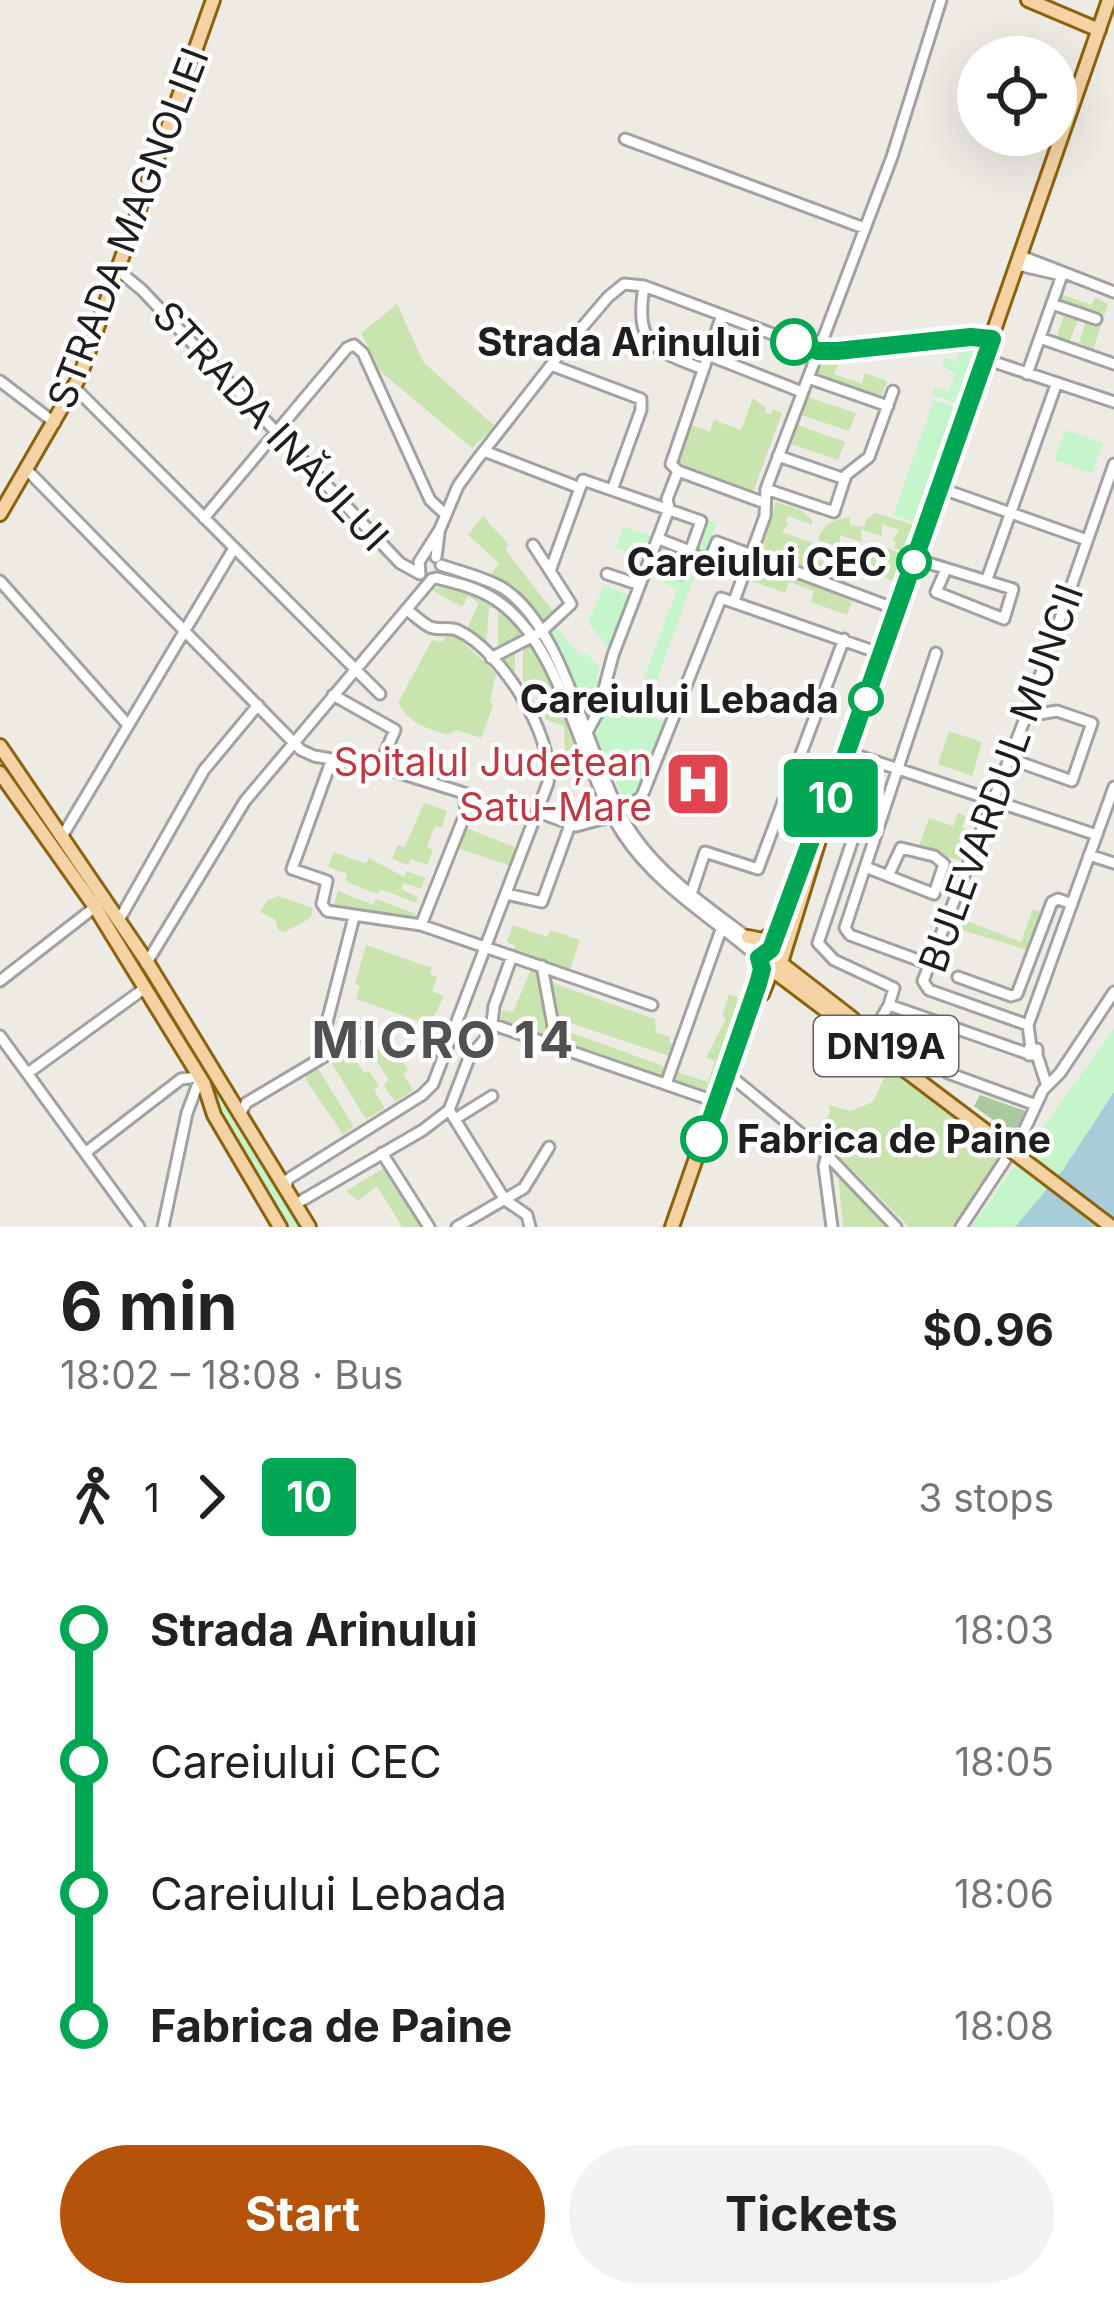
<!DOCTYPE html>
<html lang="en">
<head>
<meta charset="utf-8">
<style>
  :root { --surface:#fff; --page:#f2f2f2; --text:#222; --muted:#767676; --accent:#b45309 }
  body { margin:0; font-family:Inter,sans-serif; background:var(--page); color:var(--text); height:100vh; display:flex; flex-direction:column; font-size:45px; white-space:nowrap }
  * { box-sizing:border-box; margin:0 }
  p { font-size:39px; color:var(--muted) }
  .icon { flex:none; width:66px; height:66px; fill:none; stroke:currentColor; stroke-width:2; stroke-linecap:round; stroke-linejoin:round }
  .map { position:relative; height:1227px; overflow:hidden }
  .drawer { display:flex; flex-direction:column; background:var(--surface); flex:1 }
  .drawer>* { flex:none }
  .badge { padding:0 24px; border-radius:9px; font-size:42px; line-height:78px }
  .fabs { position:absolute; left:957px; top:36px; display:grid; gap:24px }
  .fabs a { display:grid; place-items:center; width:120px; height:120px; border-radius:50%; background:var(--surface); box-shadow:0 12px 48px #0002; font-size:60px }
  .map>.badge { position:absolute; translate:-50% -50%; box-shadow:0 0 0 6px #fff }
  .legs { display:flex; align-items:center; gap:18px; height:132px; padding:0 60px; font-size:39px }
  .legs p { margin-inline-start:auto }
  .overview { display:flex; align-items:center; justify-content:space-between; height:204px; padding:0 60px }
  h1 { font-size:66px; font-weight:700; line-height:90px }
  .action { display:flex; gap:24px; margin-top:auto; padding:24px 60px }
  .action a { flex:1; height:138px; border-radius:72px; background:var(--accent); color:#fff; font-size:48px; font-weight:700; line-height:138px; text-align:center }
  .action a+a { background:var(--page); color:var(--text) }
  ul { padding:0 60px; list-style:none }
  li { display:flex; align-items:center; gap:42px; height:132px; font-size:45px }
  li i { display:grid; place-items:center; width:18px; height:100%; margin:0 15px; background:currentColor }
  li i::after { content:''; width:30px; height:30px; margin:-15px; border:9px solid; border-radius:50%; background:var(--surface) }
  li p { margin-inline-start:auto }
  li:first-child i { background:linear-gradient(#0000 50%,currentColor 0) }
  li:last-child i { background:linear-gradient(currentColor 50%,#0000 0) }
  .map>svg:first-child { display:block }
  .grass { fill:#c9e4af }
  .forest { fill:#aaca9d }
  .park { fill:#c5f5ca }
  .water { fill:#a9cdd8 }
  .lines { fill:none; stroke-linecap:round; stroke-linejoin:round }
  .minor-casing { stroke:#a2a2a2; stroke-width:15 }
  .major-casing { stroke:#8b620d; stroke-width:18 }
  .minor { stroke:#fff; stroke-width:9 }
  .major { stroke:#f4d2a4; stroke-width:12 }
  .major-bridge-casing { stroke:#8b620d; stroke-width:18; stroke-linecap:butt }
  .major-bridge { stroke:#f4d2a4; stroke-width:12 }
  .line-1-casing { stroke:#fff; stroke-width:27 }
  .line-1 { stroke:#00a651; stroke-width:18 }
  .stop-1-dot { fill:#fff; stroke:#00a651; stroke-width:6 }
  .labels { text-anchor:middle; stroke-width:9; stroke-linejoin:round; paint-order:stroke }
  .shield { fill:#fff; stroke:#626262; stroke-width:3 }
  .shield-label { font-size:36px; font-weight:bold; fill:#1e1e1e }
  .street-label { font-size:39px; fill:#1e1e1e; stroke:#fff }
  .stop-label { font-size:39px; font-weight:bold; fill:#1e1e1e; stroke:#fff; text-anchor:end }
  .health-label { font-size:39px; fill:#be3a42; stroke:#fff; text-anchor:end }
  .district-label { font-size:51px; font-weight:bold; letter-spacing:3px; fill:#515151; stroke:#fff }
</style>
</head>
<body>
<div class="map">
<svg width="1114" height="1227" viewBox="0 0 1114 1227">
  <rect width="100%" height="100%" fill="#eeebe5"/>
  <!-- grass -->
  <path class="grass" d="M1061,294L1091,305L1095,297L1108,304L1093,350L1079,343L1086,321L1079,318L1070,340L1056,338L1064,316L1055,312Z
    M397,304L424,363L495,426L472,448L381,372L361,333Z
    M835,355L842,357L834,374L862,384L865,373L887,381L880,399L813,375L821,363Z
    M805,396L856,413L849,431L798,414Z
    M753,398L766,408L765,413L771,414L773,409L782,413L753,492L675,463L689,424L710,432L714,420L741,430Z
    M795,424L845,442L838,460L788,443Z
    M776,502L801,510L813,521L812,525L788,516L785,521L789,523L782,532L821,546L813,558L830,563V551L851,558L852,545L872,553L876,544L900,553L893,581L854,563L843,589L792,569L789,559L760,548Z
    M876,513L914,525L901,551L894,548L896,542L892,540L899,530L882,524V536L861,529L862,542L840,535V548L818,540C823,524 833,519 850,517V525L864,527L866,519Z
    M483,516L509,545L505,549L552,610L560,604L566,609L550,624L542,625L519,596L489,577L499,563L468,535Z
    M758,563L854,597L847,615L811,602L814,591L789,582L785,593L752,581Z
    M463,585L478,589L527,633L528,643L553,684L590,772L588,779L565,770L564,726L545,719L546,682L523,681V646L515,647V681L495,659L502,654L498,645V608H489L486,650L467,629L479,603L468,596L462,607L430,589L446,586L461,590Z
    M450,630L496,673L490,701L493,706L481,738L457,730L447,735C425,727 410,724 398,703L432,640L442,642Z
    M949,731L982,742L972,776L938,764Z
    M424,803L447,811L442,827L435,826L427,847L433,850L427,865L411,859L408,865L392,859L398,845L405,847Z
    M958,813L966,816L962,828L971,831L962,861L918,849L929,818L953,826Z
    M464,827L519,849L513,867L458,848Z
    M334,852L366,864L369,858L404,877L407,871L425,878L421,889L404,883L401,889L418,897L416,903L381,889L377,894L345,881L347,874L328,867Z
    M338,891L373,905L376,899L416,914L413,922L332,909Z
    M278,896L313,908L311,918L284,932L278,930L275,919L260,912L267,901Z
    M1033,909L1044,913L1031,951L958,929L962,919L1021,942Z
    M513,925L547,937L551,930L580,940L570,969L512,956L516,946L507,942Z
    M366,945L432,968L430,974L437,977L432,991L444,996L430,1025L356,999L360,986L355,984Z
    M532,967L542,971L554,1035L550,1039L500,1023L503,1010L513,1012Z
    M550,982L655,1019L656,1032L670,1037L669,1042L675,1046L669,1056L561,1020L552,1004Z
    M729,994L743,1000L712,1092L672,1081L674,1071L708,1082L715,1061L706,1058L726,1018L722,1016Z
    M561,1029L666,1067L663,1080L560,1045Z
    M371,1037L393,1046L408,1070L403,1074L413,1090L395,1102L384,1085L389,1080L377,1061L371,1064L357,1047L358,1042Z
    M346,1048L354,1050L357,1055L354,1058L364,1073L369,1071L379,1086L374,1090L385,1108L366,1119L329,1059Z
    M890,1065L1003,1154L955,1227H909L829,1146L815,1138L830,1112L829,1105L850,1111L873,1102Z
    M317,1067L354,1127L343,1134L306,1080V1073Z
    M389,1165L429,1227H402L377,1186L358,1201L346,1191Z
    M838,1173L891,1227H843Z"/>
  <!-- forest -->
  <path class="forest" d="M980,1095L1031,1113L1017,1138L974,1106Z"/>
  <!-- park -->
  <path class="park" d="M978,339L956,403L932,395L934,387L949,392L955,374L942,365L945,358L956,362L961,341Z
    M934,400L954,407L913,522L893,515Z
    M1065,430L1103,443L1092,473L1054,460Z
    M702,518L716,523L711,539L717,542L709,561L701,558L652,693L640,690L677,589L664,583L668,568L616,548L623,526L690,551Z
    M604,585L634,598L611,650L588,623Z
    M556,627L581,656L587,653L599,668L594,703L582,704L548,633Z
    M602,700L664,721L633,800H624L609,765L613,762L609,755L605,756L592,729Z
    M1114,1029V1227H971Z
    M219,1085L303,1227H287L206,1093Z"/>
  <!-- water -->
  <path class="water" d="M1114,1092V1227H1015L1063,1170Z"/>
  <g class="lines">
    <defs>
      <path id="minor" d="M625,139L864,228
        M1021,256L1114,292
        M1018,265L1057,274
        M119,271L142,290L400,563L418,573
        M644,286C635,345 652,349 703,369
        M1052,304L1096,319
        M1040,338L1114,364
        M708,355L802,392
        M985,359L1114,402
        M551,365L641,399V410L612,490
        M1027,374L1062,275
        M808,378L888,406
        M0,381L55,423
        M75,388L380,694
        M484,451L580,488
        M778,456L845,479
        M27,470L301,750L314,756L384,768L464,793L466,812L421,925
        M678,471L765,503
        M940,488L1087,540
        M766,489L834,512L846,475L869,457L893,391
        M204,518L347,348L354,345L363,353L430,500L445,514
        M659,539L690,551
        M533,545L550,571
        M689,553L709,561L717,542L885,605
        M436,557L439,534
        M915,559L1013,589L1004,619L936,592L946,569
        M441,565C461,572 483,577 501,587C568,627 589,773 634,836C668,884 720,915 765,951
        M420,574L419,562L440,529L458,486L476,461L562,351L608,297L624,284L644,286L818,351L971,337L992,339
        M607,574L640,585
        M436,578C457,583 478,588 496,600C564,645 580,769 623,834C657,886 713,918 759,958
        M987,579L1056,385
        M0,581L128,725
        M734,601L765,516L766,489L892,157L941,0
        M491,658L541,632L571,604L550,571L583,480L701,521L682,574
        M333,695L395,730L379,767
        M586,734L598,712L613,655L669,509L667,499L678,471L671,464L722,315
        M847,752L1097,835
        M1008,758L1072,781L1092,723L1057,711L1026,716
        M332,759L292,869L327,881L322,904L327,911L421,925L652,1005
        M538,812L576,826L621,814L642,796L721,598L882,654
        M63,835L234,548
        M1089,855L1114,863
        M868,868L934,894L944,864L934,856L901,848L888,876
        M506,894L542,902L570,825
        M691,894L705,852L758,869L844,639
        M119,920L204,770L258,705
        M146,964L245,801L432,579
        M929,964L850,935L845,928L936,653
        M542,966L557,1047
        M958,977L1011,996L1017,994L1052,902L1058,899L1072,904
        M0,981L95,907
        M889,1005L1029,1054
        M494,1025L717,1102
        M1028,1025L929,990L923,981L1026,716L1114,464
        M872,1034L889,1005L894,988L834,960L818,943L866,800L883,806
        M0,1036L139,1227
        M1031,1048L1028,1025L1114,787
        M924,1053L948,1073L1036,1105
        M1037,1055V1049H1029V1055H1037L1047,1086
        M318,1057L354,917
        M941,1069L955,1029
        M28,1073L145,988
        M733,1078L827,1155L824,1166L832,1227
        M666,1084L722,927
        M449,1110L505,1200L527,1215L530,1227
        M240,1115L246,1103L362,1034
        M455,1119L492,1096
        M85,1153L181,1079L197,1077
        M382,1153L429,1227
        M827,1155L896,1227
        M286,1188L288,1179L422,1095L433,1084L548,783C555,736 501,651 459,631C449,626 440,631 430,627C422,623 414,615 407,610
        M301,1201L423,1130L449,1110L469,1058L491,1032L494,1006L512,956
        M163,1227L187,1113L199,1081
        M457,1227L524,1188L549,1147
        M961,1227L1023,1133L1043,1090L1060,1073L1114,992"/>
      <path id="major" d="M1028,0L1099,30
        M0,514L80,376L213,0
        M0,746L147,962L309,1227
        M0,773L95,907L204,1084
        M748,937L763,940L778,929
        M771,949L847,752L1109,0
        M782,964L853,1019
        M779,969L824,824
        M775,972L987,1132
        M762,994L771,972
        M204,1084L214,1115L280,1227
        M672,1227L762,969"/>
    </defs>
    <!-- minor casing -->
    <use href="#minor" class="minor-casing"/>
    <!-- major casing -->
    <use href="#major" class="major-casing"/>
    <!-- minor -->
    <use href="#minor" class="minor"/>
    <!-- major -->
    <use href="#major" class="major"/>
    <defs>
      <path id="major-bridge" d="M987,1132L1112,1227"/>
    </defs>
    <!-- major-bridge casing -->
    <use href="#major-bridge" class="major-bridge-casing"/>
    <!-- major-bridge -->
    <use href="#major-bridge" class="major-bridge"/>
  </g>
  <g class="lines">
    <defs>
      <path id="line-1" d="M704,1139L758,984L762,969L759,958L771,949L814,832L826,811L992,339L971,337L837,351H818L794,342"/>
    </defs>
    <!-- line-1 casing -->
    <use href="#line-1" class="line-1-casing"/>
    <!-- line-1 -->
    <use href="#line-1" class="line-1"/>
  </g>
  <!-- icons -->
  <defs>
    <symbol id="hospital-square" viewBox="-11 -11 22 22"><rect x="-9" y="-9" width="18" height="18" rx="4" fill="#e0444e" stroke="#fff"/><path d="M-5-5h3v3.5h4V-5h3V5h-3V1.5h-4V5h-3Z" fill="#fff"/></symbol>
  </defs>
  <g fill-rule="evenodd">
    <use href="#hospital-square" x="660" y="746" width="76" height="76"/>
  </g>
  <!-- markers -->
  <g class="stop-1-dot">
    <circle cx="794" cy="342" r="21"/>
    <circle cx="914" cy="562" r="15"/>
    <circle cx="866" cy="699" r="15"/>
    <circle cx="704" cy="1139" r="21"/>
  </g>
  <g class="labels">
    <!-- shield labels -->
    <rect class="shield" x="814" y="1016" width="144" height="60" rx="9"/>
    <g class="shield-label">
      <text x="886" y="1059">DN19A</text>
    </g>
    <!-- street labels -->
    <g class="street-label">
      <text transform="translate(128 228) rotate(-69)" y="14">STRADA MAGNOLIEI</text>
      <text transform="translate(271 426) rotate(47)" y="14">STRADA INĂULUI</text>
      <text transform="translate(1001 778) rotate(-70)" y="14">BULEVARDUL MUNCII</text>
    </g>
    <!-- stop labels -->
    <g class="stop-label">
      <text x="761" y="356">Strada Arinului</text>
      <text x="887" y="576">Careiului CEC</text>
      <text x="839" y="713">Careiului Lebada</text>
      <text x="737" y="1153" text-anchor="start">Fabrica de Paine</text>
    </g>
    <!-- health labels -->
    <g class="health-label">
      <text x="652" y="776">Spitalul Județean<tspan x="652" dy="45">Satu-Mare</tspan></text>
    </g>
    <!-- district labels -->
    <g class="district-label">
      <text x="444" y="1058">MICRO 14</text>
    </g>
  </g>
</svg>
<div class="fabs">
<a><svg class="icon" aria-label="locate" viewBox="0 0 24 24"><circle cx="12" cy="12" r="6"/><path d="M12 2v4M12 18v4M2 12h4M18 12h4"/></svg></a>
</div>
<b class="badge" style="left:831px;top:798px;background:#00a651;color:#fff">10</b>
</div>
<section class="drawer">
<div class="overview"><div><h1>6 min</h1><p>18:02 – 18:08 · Bus</p></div><b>$0.96</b></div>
<div class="legs"><svg class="icon" aria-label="walk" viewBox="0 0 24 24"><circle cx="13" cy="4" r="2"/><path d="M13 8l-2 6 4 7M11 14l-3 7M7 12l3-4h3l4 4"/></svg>1<svg class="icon" aria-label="forward" viewBox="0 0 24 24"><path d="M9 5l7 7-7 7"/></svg><b class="badge" style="background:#00a651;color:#fff">10</b><p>3 stops</p></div>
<ul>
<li><i style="color:#00a651"></i><b>Strada Arinului</b><p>18:03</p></li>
<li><i style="color:#00a651"></i><span>Careiului CEC</span><p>18:05</p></li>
<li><i style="color:#00a651"></i><span>Careiului Lebada</span><p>18:06</p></li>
<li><i style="color:#00a651"></i><b>Fabrica de Paine</b><p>18:08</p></li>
</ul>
<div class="action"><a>Start</a><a>Tickets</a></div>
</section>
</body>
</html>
